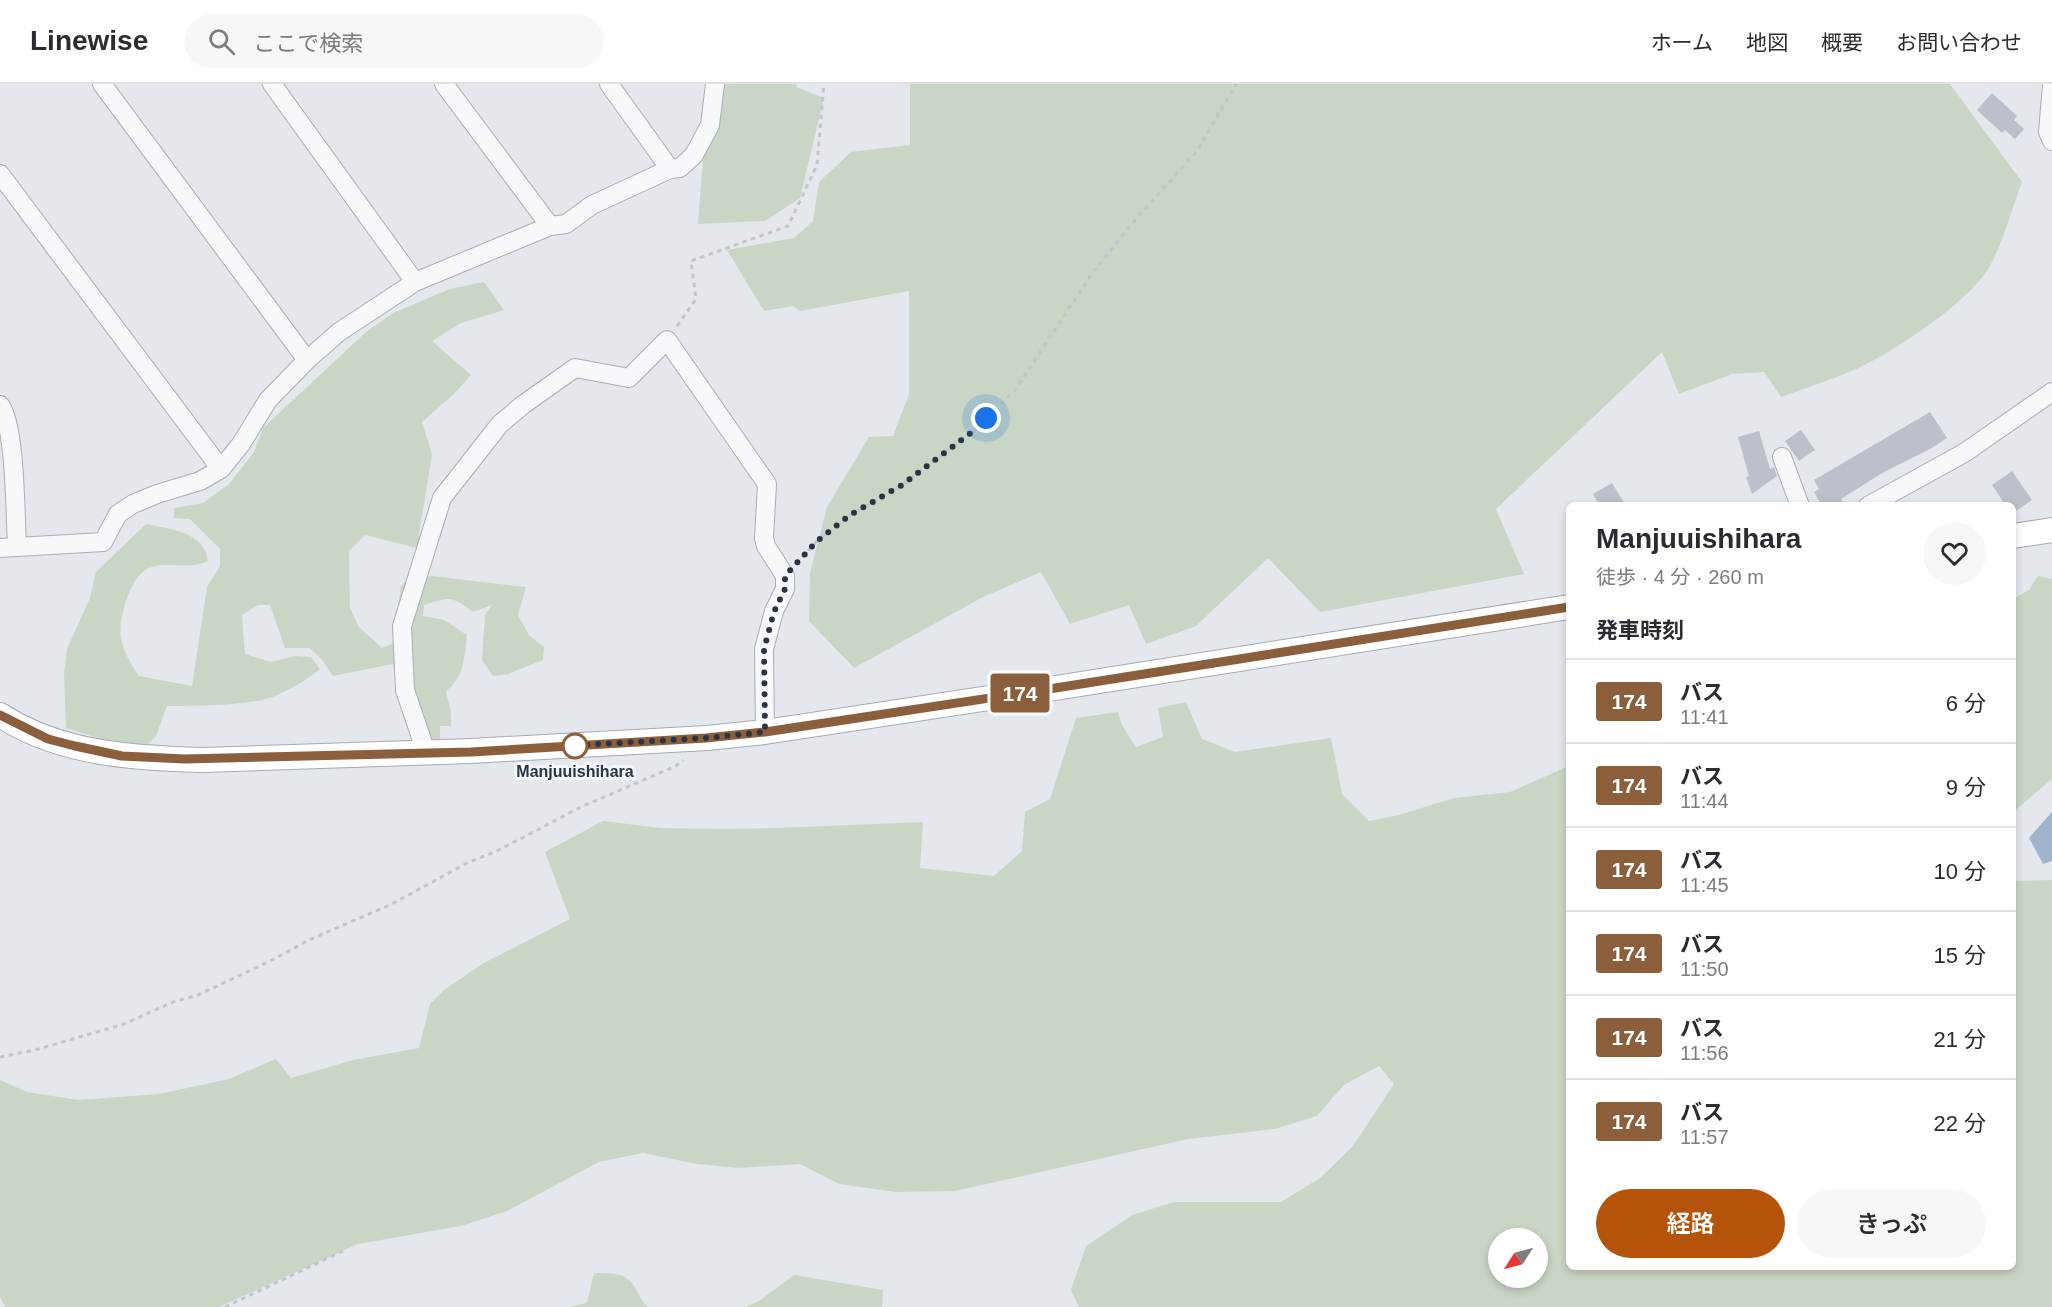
<!DOCTYPE html>
<html lang="ja">
<head>
<meta charset="utf-8">
<style>
  :root { --surface:#fff; --page:#f7f7f7; --text:#2b2b33; --muted:#7c7c81; --line:#e1e1e2; --accent:#b45309 }
  body { margin:0; font-family:Helvetica,"Noto Sans JP",sans-serif; background:var(--page); color:var(--text); height:100vh; display:flex; flex-direction:column; font-size:22px; white-space:nowrap }
  * { box-sizing:border-box; margin:0 }
  p { font-size:20px; color:var(--muted) }
  .icon { flex:none; width:33px; height:33px; fill:none; stroke:currentColor; stroke-width:2; stroke-linecap:round; stroke-linejoin:round }
  .map { position:relative; flex:1; overflow:hidden }
  .details { position:absolute; left:1566px; top:418px; width:450px; height:768px; display:flex; flex-direction:column; background:var(--surface); border-radius:9px; box-shadow:0 3px 9px #0003 }
  .details>* { flex:none }
  .badge { padding:0 12px; border-radius:4px; font-size:21px; line-height:39px }
  .needle { width:39px; rotate:234deg }
  .fabs { position:absolute; left:1488px; top:1144px; display:grid; gap:12px }
  .fabs a { display:grid; place-items:center; width:60px; height:60px; border-radius:50%; background:var(--surface); box-shadow:0 3px 9px #0003; font-size:30px }
  .you { position:absolute; width:30px; height:30px; margin:-15px; border:4px solid #fff; border-radius:50%; background:#1a73e8; box-shadow:0 0 0 9px #1a73e833 }
  .map>.badge { position:absolute; translate:-50% -50%; box-shadow:0 0 0 3px #fff }
  h2 { padding:0 30px; font-size:22px; line-height:54px }
  .round { display:grid; place-items:center; flex:none; width:63px; height:63px; border-radius:32px; background:var(--page) }
  .headline { display:flex; align-items:center; justify-content:space-between; height:102px; padding:0 30px }
  h1 { font-size:28px; font-weight:600; line-height:45px }
  .action { display:flex; gap:12px; margin-top:auto; padding:12px 30px }
  .action a { flex:1; height:69px; border-radius:36px; background:var(--accent); color:#fff; font-size:24px; font-weight:600; line-height:69px; text-align:center }
  .action a+a { background:var(--page); color:var(--text) }
  ul { padding:0; list-style:none }
  li { display:flex; align-items:center; gap:18px; height:84px; padding:0 30px; border-top:2px solid var(--line) }
  li div { flex:1 }
  li b { display:block; font-size:22px }
  li em { font-style:normal }
  li .badge { min-width:66px; font-weight:700; text-align:center }
  header { display:flex; align-items:center; gap:36px; box-sizing:border-box; height:84px; padding:0 30px; background:var(--surface); border-bottom:2px solid var(--line) }
  header strong { font-size:28px }
  nav { display:flex; gap:33px; margin-inline-start:auto; font-size:21px }
  .search { width:420px; height:54px; background:var(--page); display:flex; align-items:center; gap:15px; box-sizing:border-box; padding:0 21px; border-radius:33px; color:var(--muted); font-size:22px }
  .map>svg:first-child { display:block }
  .green { fill:#c9d6c5; fill-rule:evenodd }
  .water { fill:#9fb4cc }
  .building { fill:#bbc0ca }
  .lines { fill:none; stroke-linecap:round; stroke-linejoin:round }
  .minor-casing { stroke:#a9aeb7; stroke-width:20 }
  .major-casing { stroke:#a3abb8; stroke-width:26 }
  .path { stroke:#c2c5cb; stroke-width:3; stroke-dasharray:4.5 4.5; stroke-linecap:butt }
  .minor { stroke:#f7f8fa; stroke-width:18 }
  .major { stroke:#fff; stroke-width:24 }
  .line-casing { stroke:#fff; stroke-width:14 }
  .line { stroke:#8b5e3c; stroke-width:9 }
  .walk { stroke:#2b3445; stroke-width:6; stroke-dasharray:0 10.8 }
  .stop-dot { fill:#fff; stroke:#8b5e3c; stroke-width:3 }
  .labels { text-anchor:middle; stroke-width:6; stroke-linejoin:round; paint-order:stroke }
  .stop-label { font-size:16px; font-weight:bold; fill:#2b3445; stroke:#f4f6f9 }
</style>
</head>
<body>
<header>
<strong>Linewise</strong>
<div class="search"><svg class="icon" aria-label="search" viewBox="0 0 24 24"><circle cx="10" cy="10" r="6"/><path d="M15 15l6 6"/></svg>ここで検索</div>
<nav><a>ホーム</a><a>地図</a><a>概要</a><a>お問い合わせ</a></nav>
</header>
<div class="map">
<svg width="2052" height="1223" viewBox="0 0 2052 1223">
  <rect width="100%" height="100%" fill="#e4e7ec"/>
  <!-- green -->
  <path class="green" d="M709,0H796V3L824,14L800,114L765,137L698,140Z
    M910,0H1950L2022,98C2012,125 2004,155 1991,180C1973,216 1891,270 1854,286C1830,296 1805,304 1781,313L1764,288L1732,290L1679,310L1662,268L1496,425L1524,490L1320,528L1268,474L1196,542L1146,560L1129,521L1070,540L1041,488L983,513L854,584L809,537L810,489L827,423L869,353L893,352L909,310V207L800,227L793,222L764,227L727,166L794,154L813,137L819,98L851,68L910,61Z
    M484,198L504,226L461,239L432,257L471,291L453,311L422,338L432,370L419,450L421,465L365,451L349,467L350,524L359,543L382,564L392,560L401,503L407,495L432,492L526,503L518,531L529,551L544,563L543,576L508,590L493,592L482,576L485,531L492,521L473,528C451,511 450,513 424,521L423,532L444,536L467,551C464,574 465,592 446,607L451,629V642H440V654L421,658L407,630L393,580L333,592L322,576L310,564H285L270,521H258L242,531L245,570L271,578L295,572L311,573L320,585C306,597 280,612 262,616C231,622 198,622 167,622L156,652L145,663L101,655L66,644L64,590L67,565L90,514L96,488L146,440C164,444 191,446 203,463C206,467 207,473 208,477C190,486 169,477 149,484C130,491 118,536 121,554C124,569 131,580 139,592L192,602L207,503L220,482V465L190,435L174,434V424L203,419L229,400L254,368L263,344L366,248L393,229L450,205Z
    M2038,492L2052,495V695L2013,728V515L2029,506Z
    M1186,618L1202,655L1235,668L1331,654L1342,710L1369,737L1399,731L1454,714L1510,708L1569,682V1184H2013V795L2017,797L2052,796V1223H1079L1071,1206L1086,1162L1132,1131L1174,1118H1281L1320,1094L1353,1062L1394,1000L1379,982L1344,1001L1317,1032L1275,1045L1188,1055L955,1107L896,1108L839,1100L800,1080L739,1084L697,1080L643,1069L599,1078L507,1127L461,1142L358,1160L219,1223H5L0,1213V996L27,1008L78,1016L159,1010L229,995L276,975L291,994L353,976L419,964L430,920L444,906L482,880L570,835L545,768L603,737L661,744L724,745L777,744L923,738L920,784L994,792L1022,767L1025,728L1050,715L1076,634L1118,628L1122,641L1136,663L1163,653L1158,624ZM1498,1155H1538V1194H1498Z
    M594,1189C613,1189 628,1188 637,1207C640,1213 642,1218 648,1223H571L587,1219Z
    M794,1191L883,1206L882,1223H746L759,1217Z"/>
  <!-- water -->
  <path class="water" d="M2052,728V777L2043,780L2029,754Z"/>
  <!-- building -->
  <path class="building" d="M1992,9L2017,32L2014,36L2024,45L2015,55L2005,46L2002,49L1977,26Z
    M1930,328L1947,354L1930,365L1884,388L1841,415L1845,422H1822L1814,408L1819,405L1814,396Z
    M1801,346L1815,366L1799,377L1785,357Z
    M1759,347L1770,385L1774,383L1777,392L1752,410L1746,393L1749,392L1738,353Z
    M2012,387L2032,416L2013,429V422H2006L1992,401Z
    M1612,399L1626,422H1600L1593,410Z"/>
  <g class="lines">
    <defs>
      <path id="minor" d="M102,0L307,276
        M272,0L415,198
        M444,0L550,142
        M609,0L670,85
        M2052,1L2048,48L2052,57
        M0,90L221,385
        M0,321C16,343 15,431 17,462
        M1782,373L1800,422
        M1868,422L1964,369L2052,308
        M0,464L103,458L118,430L133,420L157,410L200,397L221,385L241,360L268,316L307,276L339,248L415,198L550,142L566,140L592,121L670,85L680,84L694,71L710,41L715,0
        M426,668L405,606L402,542L442,414L500,340L524,320L575,284L629,294L667,256L767,400L764,454L766,462L785,492V505L774,527L764,565L765,648"/>
      <path id="major" d="M2013,452L2052,446
        M0,631C60,670 132,674 202,676L471,667L707,654L765,648L1049,605L1569,523"/>
    </defs>
    <!-- minor casing -->
    <use href="#minor" class="minor-casing"/>
    <!-- major casing -->
    <use href="#major" class="major-casing"/>
    <!-- path -->
    <path class="path" d="M677,242L696,215L691,177L788,142L817,81L824,0
      M796,480L816,458L850,431L902,401L972,348L1015,306L1093,188L1136,135L1197,67L1236,0
      M0,973L35,966L124,940L173,918L198,911L270,877L309,856L392,820L469,778L497,767L581,723L676,682L683,676
      M225,1223L343,1167"/>
    <!-- minor -->
    <use href="#minor" class="minor"/>
    <!-- major -->
    <use href="#major" class="major"/>
  </g>
  <g class="lines">
    <defs>
      <path id="line" d="M0,631L48,655L75,662L122,672L185,675L471,668L706,654L765,648L1049,605L1569,523"/>
    </defs>
    <!-- line casing -->
    <use href="#line" class="line-casing"/>
    <!-- line -->
    <use href="#line" class="line"/>
    <!-- walk -->
    <path class="walk" d="M575,662H565L706,654L765,648L764,565L774,528L785,505V492L816,458L850,431L902,401L972,348L986,334"/>
  </g>
  <!-- markers -->
  <circle class="stop-dot" cx="575" cy="662" r="12"/>
  <g class="labels">
    <!-- stop labels -->
    <g class="stop-label">
      <text x="575" y="693">Manjuuishihara</text>
    </g>
  </g>
</svg>
<div class="fabs">
<a><svg class="needle" viewBox="-14 -14 28 28"><path d="M0-13l5 13h-10z" fill="#e53935"/><path d="M0 13l5-13h-10z" fill="#7c7c81"/></svg></a>
</div>
<div class="you" style="left:986px;top:334px"></div>
<b class="badge" style="left:1020px;top:609px;background:#8b5e3c;color:#fff">174</b>
<section class="details">
<div class="headline"><div><h1>Manjuuishihara</h1><p>徒歩 · 4 分 · 260 m</p></div><a class="round"><svg class="icon" aria-label="heart" viewBox="0 0 24 24"><path d="M12 20l-8-8c-3-5 5-10 8-4 3-6 11-1 8 4z"/></svg></a></div>
<h2>発車時刻</h2>
<ul>
<li><span class="badge" style="background:#8b5e3c;color:#fff">174</span><div><b>バス</b><p>11:41</p></div><em>6 分</em></li>
<li><span class="badge" style="background:#8b5e3c;color:#fff">174</span><div><b>バス</b><p>11:44</p></div><em>9 分</em></li>
<li><span class="badge" style="background:#8b5e3c;color:#fff">174</span><div><b>バス</b><p>11:45</p></div><em>10 分</em></li>
<li><span class="badge" style="background:#8b5e3c;color:#fff">174</span><div><b>バス</b><p>11:50</p></div><em>15 分</em></li>
<li><span class="badge" style="background:#8b5e3c;color:#fff">174</span><div><b>バス</b><p>11:56</p></div><em>21 分</em></li>
<li><span class="badge" style="background:#8b5e3c;color:#fff">174</span><div><b>バス</b><p>11:57</p></div><em>22 分</em></li>
</ul>
<div class="action"><a>経路</a><a>きっぷ</a></div>
</section>
</div>
</body>
</html>
